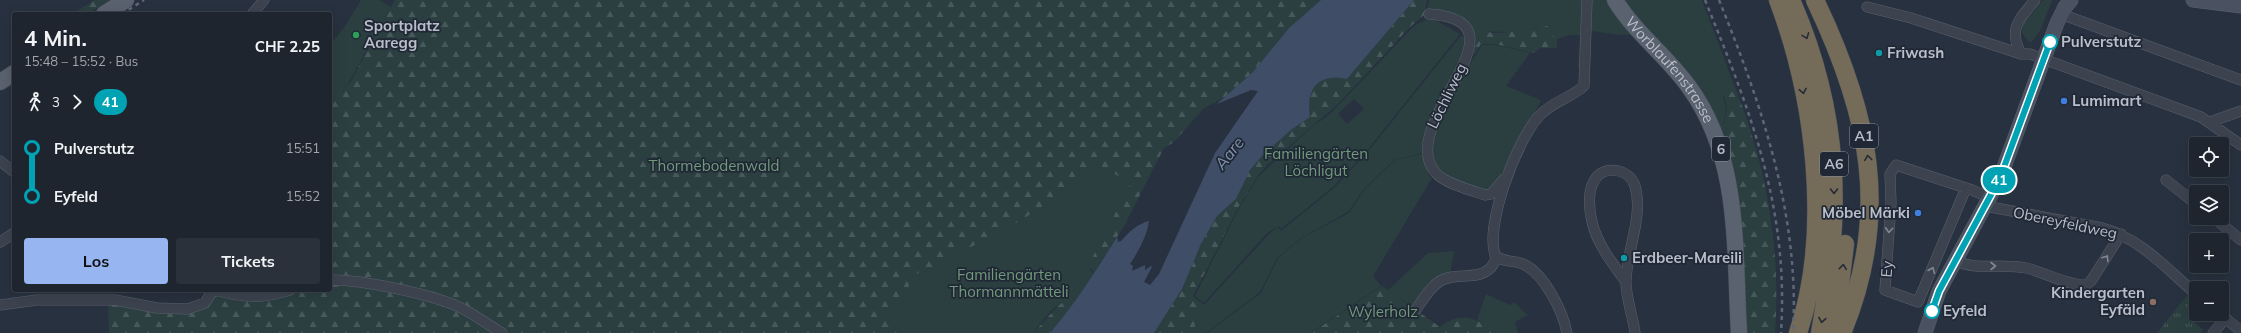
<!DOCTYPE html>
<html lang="de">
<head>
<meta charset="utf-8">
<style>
  :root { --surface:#1e252f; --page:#2b313b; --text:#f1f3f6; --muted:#a1a5aa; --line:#3c424b; --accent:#96b5f1 }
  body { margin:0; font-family:Mulish,sans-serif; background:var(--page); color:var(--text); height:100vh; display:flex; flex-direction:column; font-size:15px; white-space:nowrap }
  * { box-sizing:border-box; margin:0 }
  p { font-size:13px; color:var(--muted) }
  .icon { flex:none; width:22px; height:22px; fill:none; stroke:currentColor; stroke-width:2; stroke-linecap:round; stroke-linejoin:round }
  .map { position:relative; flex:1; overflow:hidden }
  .panel { position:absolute; left:12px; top:12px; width:320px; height:280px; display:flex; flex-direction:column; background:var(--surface); border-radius:4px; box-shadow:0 4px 16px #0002,0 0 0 1px var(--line) }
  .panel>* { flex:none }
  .badge { padding:0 8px; border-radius:13px; font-size:14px; line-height:26px }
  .fabs { position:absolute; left:2189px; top:137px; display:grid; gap:8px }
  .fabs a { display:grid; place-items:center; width:40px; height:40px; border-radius:4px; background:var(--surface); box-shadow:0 4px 16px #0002,0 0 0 1px var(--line); font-size:20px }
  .map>.badge { position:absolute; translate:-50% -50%; box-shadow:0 0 0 2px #fff }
  .legs { display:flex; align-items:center; gap:6px; height:44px; padding:0 12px; font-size:13px }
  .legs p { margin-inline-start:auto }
  .overview { display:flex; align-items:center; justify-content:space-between; height:68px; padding:0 12px }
  h1 { font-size:22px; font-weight:700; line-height:30px }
  .primary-button { display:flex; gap:8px; margin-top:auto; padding:8px 12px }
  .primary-button a { flex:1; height:46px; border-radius:4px; background:var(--accent); color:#111; font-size:16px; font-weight:700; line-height:46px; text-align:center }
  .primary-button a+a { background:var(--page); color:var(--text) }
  ul { padding:0 12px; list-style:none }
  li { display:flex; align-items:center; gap:14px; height:48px; font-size:15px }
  li i { display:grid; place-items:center; width:6px; height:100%; margin:0 5px; background:currentColor }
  li i::after { content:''; width:10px; height:10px; margin:-5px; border:3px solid; border-radius:50%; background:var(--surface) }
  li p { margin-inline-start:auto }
  li:first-child i { background:linear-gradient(#0000 50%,currentColor 0) }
  li:last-child i { background:linear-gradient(currentColor 50%,#0000 0) }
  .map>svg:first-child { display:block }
  .green { fill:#2b3f41; fill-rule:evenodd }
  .forest { fill:url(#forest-firs) }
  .park { fill:url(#park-tufts) }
  .water { fill:#3f4d67 }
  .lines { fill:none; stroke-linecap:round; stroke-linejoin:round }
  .minor-casing { stroke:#59616d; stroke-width:11 }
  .secondary-casing { stroke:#59616d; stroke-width:15 }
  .primary-casing { stroke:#454c58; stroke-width:17 }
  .motorway-casing { stroke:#464e5a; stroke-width:19 }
  .minor { stroke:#3c434f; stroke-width:10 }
  .secondary { stroke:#4a5262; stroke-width:14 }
  .primary { stroke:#5a626f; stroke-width:16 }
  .motorway { stroke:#756b59; stroke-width:18 }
  .rail { stroke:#5e6776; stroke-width:2.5; stroke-dasharray:4 4; stroke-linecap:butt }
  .oneway { stroke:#242b37 }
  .oneway2 { stroke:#808793 }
  .line-1-casing { stroke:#fff; stroke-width:9 }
  .line-1 { stroke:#00a3b4; stroke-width:6 }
  .leisure-dot { fill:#2e9e5b; stroke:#202835; stroke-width:1.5 }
  .stop-1-dot { fill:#fff; stroke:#00a3b4; stroke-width:2 }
  .culture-dot { fill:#0f9aa8; stroke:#202835; stroke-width:1.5 }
  .shop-dot { fill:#3f7fe0; stroke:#202835; stroke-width:1.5 }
  .education-dot { fill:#8d6e63; stroke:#202835; stroke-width:1.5 }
  .labels { text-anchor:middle; stroke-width:3.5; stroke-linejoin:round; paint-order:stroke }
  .shield { fill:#202835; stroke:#8a919d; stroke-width:1 }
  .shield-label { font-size:14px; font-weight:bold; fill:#b8beca }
  .poi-label { font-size:15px; font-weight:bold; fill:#b8beca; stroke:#202835; text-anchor:start }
  .stop-label { font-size:15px; font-weight:bold; fill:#b8beca; stroke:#202835; text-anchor:start }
  .street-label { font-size:15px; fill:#b8beca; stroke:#202835 }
  .park-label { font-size:15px; fill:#71997c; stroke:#202835 }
  .water-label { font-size:16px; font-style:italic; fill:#8293af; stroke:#202835 }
</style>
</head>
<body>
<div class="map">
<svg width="2241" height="333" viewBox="0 0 2241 333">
  <defs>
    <pattern id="forest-firs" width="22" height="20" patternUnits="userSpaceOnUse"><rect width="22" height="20" fill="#2b3f41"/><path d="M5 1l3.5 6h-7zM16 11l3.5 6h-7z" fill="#48595b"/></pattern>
    <pattern id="park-tufts" width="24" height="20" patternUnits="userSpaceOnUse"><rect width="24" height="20" fill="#2b3f41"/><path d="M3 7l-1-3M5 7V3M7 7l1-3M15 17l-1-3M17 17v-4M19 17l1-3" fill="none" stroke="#48595b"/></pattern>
  </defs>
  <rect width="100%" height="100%" fill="#28313f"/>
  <!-- green -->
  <path class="green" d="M361,0H379L391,7L349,82L343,89L330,97V45L345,26Z
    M1429,0H1614L1631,34C1617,37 1602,31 1587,31L1581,69L1578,68L1580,35H1569L1557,39V49L1554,48L1552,25L1513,32L1470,31L1427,10Z
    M1620,0H1702L1736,90L1723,96L1726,108L1722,135Z
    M2043,0H2052L2041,29L2032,42H2029L2022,33L2023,25Z
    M1427,19H1433L1460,34L1365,153L1333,187L1281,229L1279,226L1267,233L1204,303L1195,296L1239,208L1258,177L1313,126L1329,115L1414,26ZM1354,99L1364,109L1347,124L1338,114Z
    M1469,33L1471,36L1427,152L1394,160L1364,189L1348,212L1301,238L1277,258L1260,292L1206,333H1193L1197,318L1204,311V305L1269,234L1278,227L1281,231L1334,188L1366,154L1460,37Z
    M1482,45H1496L1530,53L1506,86L1541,100C1534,114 1500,184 1490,189C1481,194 1464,185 1456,181C1443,173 1436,167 1431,153C1424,133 1470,64 1482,45Z
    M1426,153L1430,171H1428L1429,176L1432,178L1373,276L1381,286L1310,333H1207L1261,293L1278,258L1302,238L1349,213L1365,189L1395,160Z
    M1093,162L1131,183L1098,247L1090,270L1094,274L1076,300L1073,298C1056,301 1043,320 1033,333H897L885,315L910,297L908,277L929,269L1015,224L1050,202Z
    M1454,251L1450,274L1415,309L1388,290L1428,253Z
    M1486,294L1510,305L1514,302L1528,315L1515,322L1518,333H1492L1477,319Z"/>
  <!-- forest -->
  <path class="forest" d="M95,0H110L88,14H72Z
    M395,0H1321L1289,28L1253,72L1217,104L1220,99L1203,109L1174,142L1164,148L1123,228L1094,272L1088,266L1131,183L1093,162L1050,202L1015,224L929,269L908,277L910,297L885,315L897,333H109L108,299L157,308L201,305L213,290H330V97L350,83Z
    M1414,0H1427L1425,10L1429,14L1424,15L1410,27L1338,104L1267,165L1257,177L1238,208L1193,296L1204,305V311L1197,318L1193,333H1154L1182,289L1201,244L1217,216L1236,199L1250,170L1263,155L1291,130L1310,117C1306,88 1318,73 1347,79Z
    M1553,25L1554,48H1540L1533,53L1495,44H1481L1475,54L1469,50L1470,31C1478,28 1486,32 1494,33C1514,33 1533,28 1553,25Z
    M1736,90C1767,167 1781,250 1775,333H1744L1722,136L1727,108L1724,95Z
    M1382,286L1440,327C1459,312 1477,315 1492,333H1311Z
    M1070,297L1076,300L1071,309L1050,333H1033L1059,305Z"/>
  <!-- park -->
  <path class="park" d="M2188,294L2196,300V308L2189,317L2203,330L2201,333H2157Z"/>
  <!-- water -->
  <path class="water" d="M1321,0H1414L1347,79C1318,73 1306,88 1310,117L1291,130L1263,155L1250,170L1236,199L1217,216L1201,244L1182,289L1154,333H1050C1076,303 1096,270 1117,237L1118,242L1121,241C1129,232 1137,224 1149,221C1147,236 1138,252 1130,264L1133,266L1132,271L1145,265V270L1151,266L1152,267L1144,282L1150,285L1159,274L1215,153L1258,91L1251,90L1217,104L1253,72L1289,28Z"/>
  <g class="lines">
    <defs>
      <path id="minor" d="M1867,7L1911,18L2021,54H2030L2201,117L2241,145
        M252,14L264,0
        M1429,14C1537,21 1392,125 1436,173C1444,183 1473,191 1485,195L1491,194L1504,179
        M2061,14L2241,80
        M2021,54C2008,28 2019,20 2035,0
        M2210,122L2241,111
        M0,161L14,172
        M2166,180L2196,204
        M1966,188L1918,302L1885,290L1891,203L1890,174L1896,165L1972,190L1990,198
        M1985,206L2102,228C2139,237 2168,270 2196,294
        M2214,218L2241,240
        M0,242L14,233
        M1956,261C1978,271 2003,263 2026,268C2044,272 2069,286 2086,285L2091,281L2121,234
        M330,280C360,279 429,294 457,306C473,313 487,324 502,333
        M1626,282C1613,264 1597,244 1592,222C1589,209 1587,189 1596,178C1607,164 1630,170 1635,186C1644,216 1626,252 1626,282C1626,299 1633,316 1635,333
        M215,290C244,298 261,299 290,290
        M0,305L37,300H115L157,308L188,309L205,303L213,290
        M1415,311C1422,301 1429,288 1440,281C1455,272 1476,280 1488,270C1493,267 1494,262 1497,257
        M2220,314L2241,331
        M1567,333C1563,312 1545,275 1525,265C1515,259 1504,264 1495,255C1485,224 1517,140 1539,116C1551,102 1571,98 1584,86L1587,0
        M2213,333L2226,318"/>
      <path id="secondary" d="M2193,0L2241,6
        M1925,333L1939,291L2000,178L2057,23L2065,7L2071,0"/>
      <g id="primary">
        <path id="s1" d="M1615,0C1635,33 1667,56 1689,87C1741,158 1734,250 1739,333"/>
        <path d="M104,14L126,0"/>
        <path d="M0,82L14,73"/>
      </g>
      <path id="motorway" d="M1778,0C1815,98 1832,232 1798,333
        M1791,0C1841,114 1842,213 1820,333
        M1815,0C1869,113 1892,213 1842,333
        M1834,333L1845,244"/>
    </defs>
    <!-- minor casing -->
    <use href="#minor" class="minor-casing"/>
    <!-- secondary casing -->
    <use href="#secondary" class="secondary-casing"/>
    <!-- primary casing -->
    <use href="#primary" class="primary-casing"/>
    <!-- motorway casing -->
    <use href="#motorway" class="motorway-casing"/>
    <!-- minor -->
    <use href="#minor" class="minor"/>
    <!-- secondary -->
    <use href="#secondary" class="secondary"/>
    <!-- primary -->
    <use href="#primary" class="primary"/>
    <!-- motorway -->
    <use href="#motorway" class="motorway"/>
    <!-- rail -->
    <path class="rail" d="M1705,0C1751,113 1789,208 1781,333
      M1719,0C1762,106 1800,216 1793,333
      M122,14L144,0"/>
  </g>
  <!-- one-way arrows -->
  <defs><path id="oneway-chevron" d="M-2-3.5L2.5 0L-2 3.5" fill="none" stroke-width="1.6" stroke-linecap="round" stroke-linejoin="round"/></defs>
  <g class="oneway">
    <use href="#oneway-chevron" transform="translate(1806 36) rotate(69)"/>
    <use href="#oneway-chevron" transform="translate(1803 91) rotate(79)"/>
    <use href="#oneway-chevron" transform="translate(1868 158) rotate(-97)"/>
    <use href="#oneway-chevron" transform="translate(1834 191) rotate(90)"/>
    <use href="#oneway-chevron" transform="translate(1843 267) rotate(-84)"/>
    <use href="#oneway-chevron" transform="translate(1822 320) rotate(100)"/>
  </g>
  <g class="oneway2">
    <use href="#oneway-chevron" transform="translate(1889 230) rotate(94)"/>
    <use href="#oneway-chevron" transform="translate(2106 258) rotate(-58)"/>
    <use href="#oneway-chevron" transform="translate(1993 266)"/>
    <use href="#oneway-chevron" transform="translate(1932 270) rotate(-67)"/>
  </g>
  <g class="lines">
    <defs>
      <path id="line-1" d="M1932,311L1939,291L2000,178L2050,42"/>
    </defs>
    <!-- line-1 casing -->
    <use href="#line-1" class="line-1-casing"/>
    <!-- line-1 -->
    <use href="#line-1" class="line-1"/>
  </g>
  <!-- markers -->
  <circle class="leisure-dot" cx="356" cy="35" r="4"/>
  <g class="stop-1-dot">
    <circle cx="2050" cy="42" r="7"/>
    <circle cx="1932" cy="311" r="7"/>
  </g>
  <g class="culture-dot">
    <circle cx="1879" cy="53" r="4"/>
    <circle cx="1624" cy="258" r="4"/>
  </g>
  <g class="shop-dot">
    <circle cx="2064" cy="101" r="4"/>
    <circle cx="1918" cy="213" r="4"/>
  </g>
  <circle class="education-dot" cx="2153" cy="302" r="4"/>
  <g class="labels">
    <!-- shield labels -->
    <g class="shield">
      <rect x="1850" y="124" width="28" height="24" rx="3"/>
      <rect x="1712" y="137" width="18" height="24" rx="3"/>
      <rect x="1820" y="152" width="28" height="24" rx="3"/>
    </g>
    <g class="shield-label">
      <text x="1864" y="141">A1</text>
      <text x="1721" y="154">6</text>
      <text x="1834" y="169">A6</text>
    </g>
    <!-- poi labels -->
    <g class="poi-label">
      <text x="364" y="31">Sportplatz<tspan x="364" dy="17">Aaregg</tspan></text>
      <text x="1887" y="58">Friwash</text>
      <text x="2072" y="106">Lumimart</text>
      <text x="1910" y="218" text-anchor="end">Möbel Märki</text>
      <text x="1632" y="263">Erdbeer-Mareili</text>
      <text x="2145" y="298" text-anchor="end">Kindergarten<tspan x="2145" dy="17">Eyfäld</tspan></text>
    </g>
    <!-- stop labels -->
    <g class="stop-label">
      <text x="2061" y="47">Pulverstutz</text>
      <text x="1943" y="316">Eyfeld</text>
    </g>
    <!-- street labels -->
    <g class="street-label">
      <text dy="5" stroke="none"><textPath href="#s1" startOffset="89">Worblaufenstrasse</textPath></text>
      <text transform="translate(1447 96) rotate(-64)" y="5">Löchliweg</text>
      <text transform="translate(2065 223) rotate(12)" y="5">Obereyfeldweg</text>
      <text transform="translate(1887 269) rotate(-86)" y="5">Ey</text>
    </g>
    <!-- park labels -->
    <g class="park-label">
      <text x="1316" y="159">Familiengärten<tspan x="1316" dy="17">Löchligut</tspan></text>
      <text x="714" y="171">Thormebodenwald</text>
      <text x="1009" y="280">Familiengärten<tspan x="1009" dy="17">Thormannmätteli</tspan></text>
      <text x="1383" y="317">Wylerholz</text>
    </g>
    <!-- water labels -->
    <g class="water-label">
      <text transform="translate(1229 153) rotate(-52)" y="6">Aare</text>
    </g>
  </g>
</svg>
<div class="fabs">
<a><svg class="icon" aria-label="locate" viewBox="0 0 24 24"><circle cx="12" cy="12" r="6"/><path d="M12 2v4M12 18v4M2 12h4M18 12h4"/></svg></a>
<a><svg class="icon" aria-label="layers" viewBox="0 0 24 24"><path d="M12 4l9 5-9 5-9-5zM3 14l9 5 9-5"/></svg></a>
<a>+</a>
<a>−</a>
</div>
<b class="badge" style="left:1999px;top:180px;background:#00a3b4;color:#fff">41</b>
<section class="panel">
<div class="overview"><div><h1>4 Min.</h1><p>15:48 – 15:52 · Bus</p></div><b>CHF 2.25</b></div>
<div class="legs"><svg class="icon" aria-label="walk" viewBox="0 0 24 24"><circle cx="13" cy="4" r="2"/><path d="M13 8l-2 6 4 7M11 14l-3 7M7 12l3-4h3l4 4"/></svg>3<svg class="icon" aria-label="forward" viewBox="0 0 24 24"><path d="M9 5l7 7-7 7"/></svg><b class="badge" style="background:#00a3b4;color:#fff">41</b></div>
<ul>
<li><i style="color:#00a3b4"></i><b>Pulverstutz</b><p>15:51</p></li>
<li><i style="color:#00a3b4"></i><b>Eyfeld</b><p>15:52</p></li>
</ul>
<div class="primary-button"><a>Los</a><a>Tickets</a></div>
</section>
</div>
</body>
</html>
